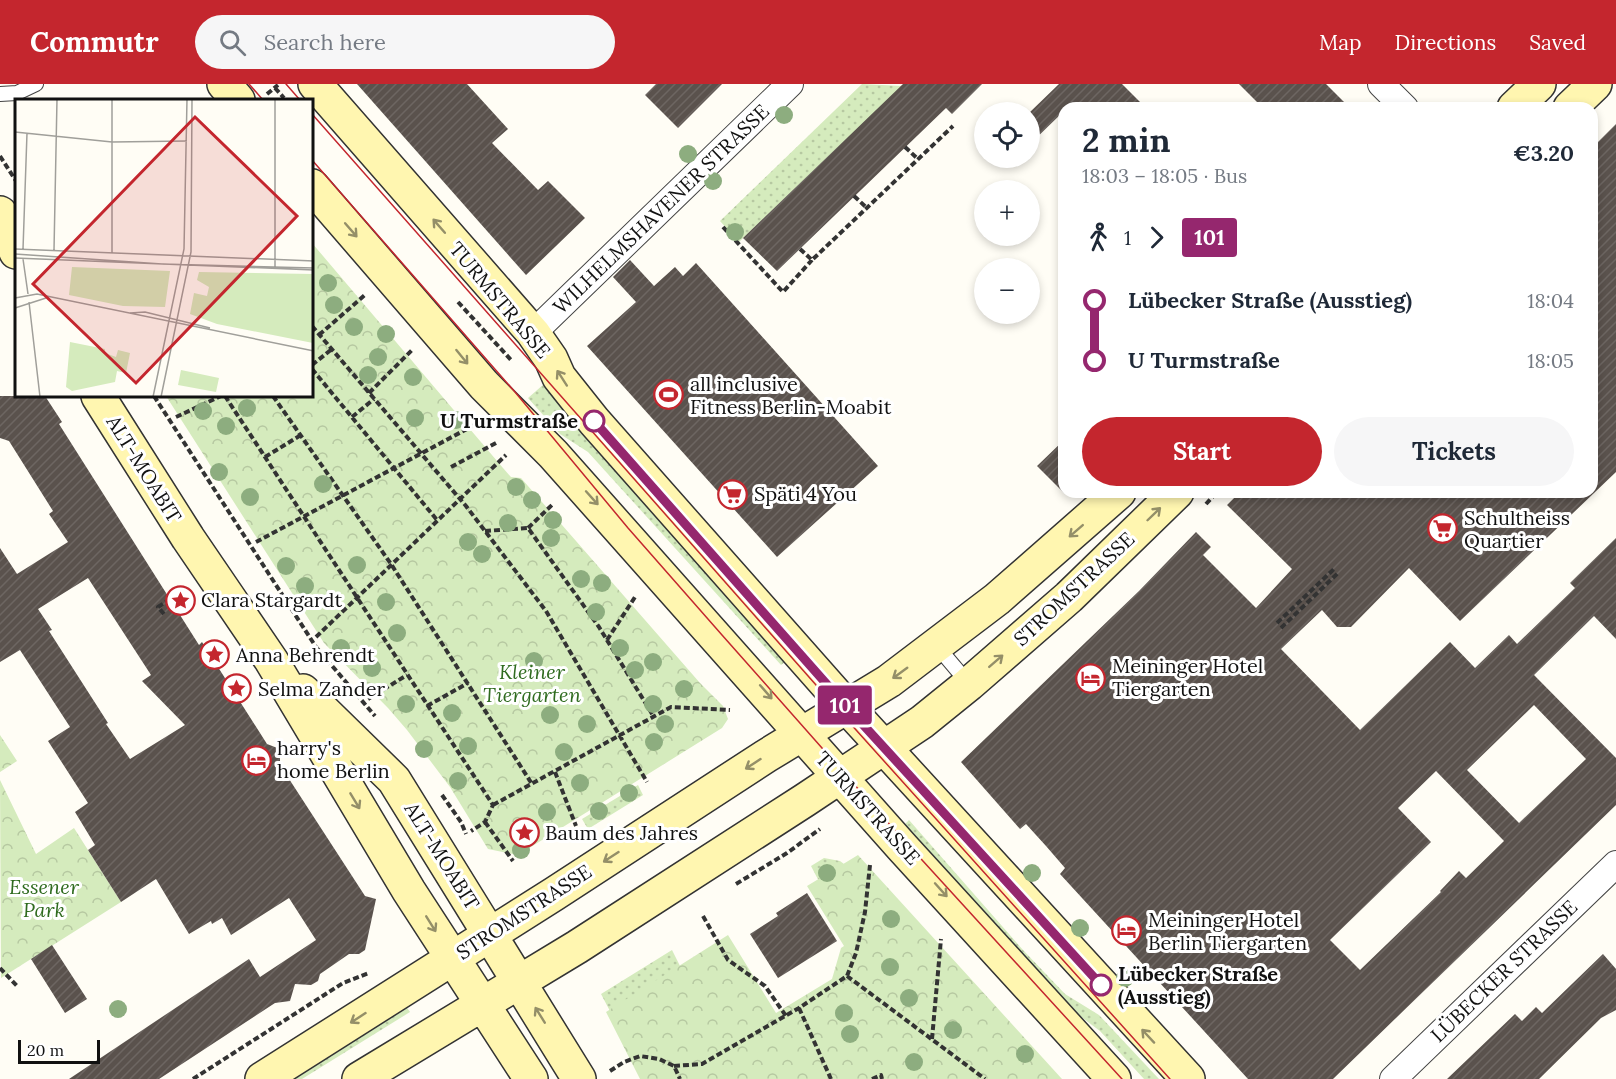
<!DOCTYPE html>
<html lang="en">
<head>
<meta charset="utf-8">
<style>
  :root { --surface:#fff; --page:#f6f6f7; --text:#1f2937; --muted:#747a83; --accent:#c4262e }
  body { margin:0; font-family:Lora,serif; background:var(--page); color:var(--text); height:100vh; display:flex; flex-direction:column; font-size:22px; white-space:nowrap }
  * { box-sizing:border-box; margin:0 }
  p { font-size:20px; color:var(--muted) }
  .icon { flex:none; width:33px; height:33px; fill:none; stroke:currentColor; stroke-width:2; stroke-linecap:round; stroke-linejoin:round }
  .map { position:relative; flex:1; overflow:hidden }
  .side { position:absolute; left:1058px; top:18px; width:540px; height:396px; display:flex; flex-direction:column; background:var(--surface); border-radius:18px; box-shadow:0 3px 9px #0003 }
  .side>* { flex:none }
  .badge { padding:0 12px; border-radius:4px; font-size:21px; line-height:39px }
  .tools { position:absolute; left:974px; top:18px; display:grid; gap:12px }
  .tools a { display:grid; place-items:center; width:66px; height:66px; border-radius:50%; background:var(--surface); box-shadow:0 3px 9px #0003; font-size:30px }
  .scale { position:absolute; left:18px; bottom:15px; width:82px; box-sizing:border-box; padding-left:6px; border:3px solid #111; border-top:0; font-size:16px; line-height:21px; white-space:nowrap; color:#111; -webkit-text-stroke:4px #fff; paint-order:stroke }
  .map>.badge { position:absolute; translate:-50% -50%; box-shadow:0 0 0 3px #fff }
  .legs { display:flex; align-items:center; gap:9px; height:66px; padding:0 24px; font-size:20px }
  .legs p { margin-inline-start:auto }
  .headline { display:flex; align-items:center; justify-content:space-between; height:102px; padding:0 24px }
  h1 { font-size:33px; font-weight:800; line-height:45px }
  .action { display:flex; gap:12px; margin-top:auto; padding:12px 24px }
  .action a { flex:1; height:69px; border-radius:36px; background:var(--accent); color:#fff; font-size:24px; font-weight:800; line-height:69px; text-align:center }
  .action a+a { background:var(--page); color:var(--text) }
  ul { padding:0 24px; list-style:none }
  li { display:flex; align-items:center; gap:21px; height:60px; font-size:22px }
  li i { display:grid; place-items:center; width:9px; height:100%; margin:0 8px; background:currentColor }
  li i::after { content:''; width:15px; height:15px; margin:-8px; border:4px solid; border-radius:50%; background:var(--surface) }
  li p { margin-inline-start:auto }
  li:first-child i { background:linear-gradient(#0000 50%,currentColor 0) }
  li:last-child i { background:linear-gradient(currentColor 50%,#0000 0) }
  header { display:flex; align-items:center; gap:36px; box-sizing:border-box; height:84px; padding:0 30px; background:var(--accent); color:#fff }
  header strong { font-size:28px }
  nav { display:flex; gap:33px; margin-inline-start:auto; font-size:21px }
  .search { width:420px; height:54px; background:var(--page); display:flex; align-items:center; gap:15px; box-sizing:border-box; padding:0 21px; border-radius:33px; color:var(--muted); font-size:22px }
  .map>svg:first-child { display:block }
  .grass { fill:url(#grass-dots) }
  .park { fill:url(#park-crowns) }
  .building { fill:url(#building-hatch); fill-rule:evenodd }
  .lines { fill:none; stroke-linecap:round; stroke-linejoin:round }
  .lane-casing { stroke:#444; stroke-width:16 }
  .street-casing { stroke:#444; stroke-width:28 }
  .secondary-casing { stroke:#333; stroke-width:36 }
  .path { stroke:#333; stroke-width:4; stroke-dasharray:6 3; stroke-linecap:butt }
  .lane { stroke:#fff; stroke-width:14 }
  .street { stroke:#fff; stroke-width:26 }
  .secondary { stroke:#fff6b0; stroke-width:33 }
  .tram { stroke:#c4262e; stroke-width:1.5 }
  .tree { fill:#8dad7f }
  .oneway { stroke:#948f68 }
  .line-1-casing { stroke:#fff; stroke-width:14 }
  .line-1 { stroke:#95276e; stroke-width:9 }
  .stop-1-dot { fill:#fff; stroke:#95276e; stroke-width:3 }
  .labels { text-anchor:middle; stroke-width:6; stroke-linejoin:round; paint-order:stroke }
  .street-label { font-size:20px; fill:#111; stroke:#fff }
  .poi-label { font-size:20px; fill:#111; stroke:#fff; text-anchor:start }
  .stop-label { font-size:20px; font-weight:bold; fill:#111; stroke:#fff; text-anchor:end }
  .park-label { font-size:20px; font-style:italic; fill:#2f6b1f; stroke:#fff }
  .inset-road { fill:none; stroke:#a09f9a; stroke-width:1.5 }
  .view { fill:#c4262e; fill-opacity:0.15; stroke:#c4262e; stroke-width:3 }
  .inset-edge { fill:none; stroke:#111; stroke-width:3 }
</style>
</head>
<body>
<header>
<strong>Commutr</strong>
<div class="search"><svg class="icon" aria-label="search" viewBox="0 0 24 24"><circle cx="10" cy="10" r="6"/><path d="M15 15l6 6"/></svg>Search here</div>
<nav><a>Map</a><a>Directions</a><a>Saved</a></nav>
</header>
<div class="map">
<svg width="1616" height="995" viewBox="0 0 1616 995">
  <defs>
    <pattern id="grass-dots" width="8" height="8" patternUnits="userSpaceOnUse" patternTransform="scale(1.5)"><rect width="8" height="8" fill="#d5ebbd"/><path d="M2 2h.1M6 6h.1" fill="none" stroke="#b6c8a1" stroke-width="1.8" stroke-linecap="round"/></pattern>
    <pattern id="park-crowns" width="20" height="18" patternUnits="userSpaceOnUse" patternTransform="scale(1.5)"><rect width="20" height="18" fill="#d5ebbd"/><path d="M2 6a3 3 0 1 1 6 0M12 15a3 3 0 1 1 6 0" fill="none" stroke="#b6c8a1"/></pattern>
    <pattern id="building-hatch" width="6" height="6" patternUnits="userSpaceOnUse" patternTransform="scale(1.5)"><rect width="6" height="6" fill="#5a524d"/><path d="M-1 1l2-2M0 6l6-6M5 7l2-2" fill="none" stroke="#6d6662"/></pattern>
  </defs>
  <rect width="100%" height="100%" fill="#fffdf5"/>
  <!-- grass -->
  <path class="grass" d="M862,0L902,2L739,158L720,137Z
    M544,300L788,576L781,581L588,368L560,350L528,314Z
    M638,701L643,711L588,745L582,735Z
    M909,736L1023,866L1065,910L1099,931L1159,995H1144L1100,947L1060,917L902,743Z
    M824,774L840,777L848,783L824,807L811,782Z
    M672,866L682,886L611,929L601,910Z
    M405,921L410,928L302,995H284Z"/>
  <!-- park -->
  <path class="park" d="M312,159L503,384L511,393L521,394L700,599L723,622L728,635L722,644L518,771L488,765L450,703L407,646L388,624L324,559L166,312H312Z
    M0,651L17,677L0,688Z
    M0,696L36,770L74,744L121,818L1,894Z
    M858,771L1062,995H640L606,928L728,851L776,929L832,895L841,864L844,862L807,802Z"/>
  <!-- building -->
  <path class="building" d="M357,0H467L508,45L492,59L538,106L548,97L585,134L526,191Z
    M656,0H722L678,44L645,11Z
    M903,0H982L952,30L946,24L777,187L743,154Z
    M1059,0H1122L1146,24H1064V27L1029,61V29Z
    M1239,0H1326L1350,24H1263Z
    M1616,40V388L1460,537L1409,484L1351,543H1337L1322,526L1281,565L1360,646L1450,558L1475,584L1509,551L1517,560L1575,504L1570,499L1616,454V555L1594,532L1534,591L1616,674V721L1333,995H1248L1060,790L1065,784L1046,762L1026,740L1020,745L961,678L1139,507L1196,448L1211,463L1203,471L1256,524L1292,485L1227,421L1240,408H1592V64ZM1534,621L1586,675L1519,739L1467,686ZM1436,687L1504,757L1466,794L1459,787L1440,807L1441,808L1360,886L1330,856L1431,758L1398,724Z
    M630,176L654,202L675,183L683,192L696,179L878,382L777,473L587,262L636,218L613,193Z
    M0,312H45L62,338L59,340L199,561L202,558L267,660L280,665V681L365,812L376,815L365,866L359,870H349L336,879L320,890L318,897L311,901L295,900L290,917L275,919L159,995H69L249,875L260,893L316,856L289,814L231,851L222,834L212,840L211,837L189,850L156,795L121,818L88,766L95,761L75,728L88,719L48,657L70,643L20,566L0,578V464L17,490L68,458L49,430L53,427L9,357L0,354ZM88,494L151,591L142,597L185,641L130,675L106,640L108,639L49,547L52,546L38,525Z
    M1064,356V409L1037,382Z
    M807,809L837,857L778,894L750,850L778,832L776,829Z
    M52,861L87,915L65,929L31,875Z
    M1603,870L1616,885V926L1601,934L1539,995H1447L1515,930L1522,937L1536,923L1542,929Z"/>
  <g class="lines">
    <defs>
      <path id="lane" d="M0,10L17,9L36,0
        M936,561L969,600"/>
      <path id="street" d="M1381,0L1405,24
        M533,249L790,0
        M1393,995L1616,780"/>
      <path id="secondary" d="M224,0L238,16
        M315,0L533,249L551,275L559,293L594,337L846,622L1188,995
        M1514,24L1539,0
        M1570,24L1595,0
        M312,102L484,301L553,370L902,763L1114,995
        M0,129L16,168
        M98,312L188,454L271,576L409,807L531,995
        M303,607L394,696L579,995
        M262,995L554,810L766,672L889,597L997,515L1119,408
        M359,995L577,863L805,716L922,638L969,600L1069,513L1177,408"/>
    </defs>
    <!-- lane casing -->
    <use href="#lane" class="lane-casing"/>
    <!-- street casing -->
    <use href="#street" class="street-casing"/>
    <!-- secondary casing -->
    <use href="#secondary" class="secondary-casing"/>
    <!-- path -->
    <path class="path" d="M275,4L284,14
      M267,10L278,1
      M905,63L918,75
      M0,72L16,97
      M854,112L867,124
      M723,143L783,208L812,176
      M800,165L812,176L953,42
      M458,218L512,277
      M312,242L466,422L546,527L647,698
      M319,251L366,210
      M312,281L332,265
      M312,285L437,436
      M369,309L413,265
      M154,312L316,563L375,632
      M225,312L493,721L485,738L471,747
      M273,312L391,480L532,700
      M176,333L221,312
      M352,333L374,315
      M265,373L301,351
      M451,383L496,359
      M1206,420L1217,408
      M528,444L553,420
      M485,447L528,444L599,543L654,633
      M256,458L478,339
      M164,530L158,523L183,507
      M1277,539L1335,484
      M1281,544L1339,488
      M316,553L506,371
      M607,556L635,513
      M368,615L407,591
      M427,622L468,599
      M555,688L576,742
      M442,711L461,738L466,750
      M493,721L671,623L730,626
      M485,738L513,777
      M736,800L787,769L820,745
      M703,832L728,876L765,902L786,932
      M0,884L17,902
      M847,892L985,995
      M799,924L831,995
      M932,955L941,855
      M674,982L702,980L799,924L847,892L856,869L865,828L870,781
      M610,987L624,978L640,972L659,975L674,982L680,995
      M193,995L343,899L369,889
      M872,995L881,991L882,995"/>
    <!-- lane -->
    <use href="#lane" class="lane"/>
    <!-- street -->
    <use href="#street" class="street"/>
    <!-- secondary -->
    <use href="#secondary" class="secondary"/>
    <!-- tram -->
    <path class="tram" d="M249,0L263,16
      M286,0L300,16
      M312,30L839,627L1170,995
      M312,76L515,308L628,444L722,551L891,742L1122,995"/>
  </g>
  <!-- trees -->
  <g class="tree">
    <circle cx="784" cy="31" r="9"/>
    <circle cx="688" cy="70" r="9"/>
    <circle cx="713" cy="97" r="9"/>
    <circle cx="735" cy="148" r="9"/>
    <circle cx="328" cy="199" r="9"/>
    <circle cx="334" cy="221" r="9"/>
    <circle cx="354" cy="243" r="9"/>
    <circle cx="386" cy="250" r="9"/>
    <circle cx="378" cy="273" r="9"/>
    <circle cx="368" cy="291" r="9"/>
    <circle cx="413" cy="293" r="9"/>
    <circle cx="247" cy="324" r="9"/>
    <circle cx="203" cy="327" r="9"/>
    <circle cx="415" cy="334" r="9"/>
    <circle cx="456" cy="336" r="9"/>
    <circle cx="226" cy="342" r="9"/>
    <circle cx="219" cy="388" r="9"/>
    <circle cx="323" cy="400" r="9"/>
    <circle cx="516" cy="403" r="9"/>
    <circle cx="250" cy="413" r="9"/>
    <circle cx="532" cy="416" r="9"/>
    <circle cx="553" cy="436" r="9"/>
    <circle cx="508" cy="439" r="9"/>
    <circle cx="551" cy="454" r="9"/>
    <circle cx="468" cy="458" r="9"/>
    <circle cx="482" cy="470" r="9"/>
    <circle cx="357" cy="481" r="9"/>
    <circle cx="286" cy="482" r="9"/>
    <circle cx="581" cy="495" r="9"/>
    <circle cx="602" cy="499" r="9"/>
    <circle cx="305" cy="502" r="9"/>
    <circle cx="386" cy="518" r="9"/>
    <circle cx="596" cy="528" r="9"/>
    <circle cx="397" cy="549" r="9"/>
    <circle cx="341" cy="564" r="9"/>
    <circle cx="620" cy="564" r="9"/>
    <circle cx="534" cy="577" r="9"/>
    <circle cx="653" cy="578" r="9"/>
    <circle cx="372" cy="584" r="9"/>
    <circle cx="635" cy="586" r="9"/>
    <circle cx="684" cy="605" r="9"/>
    <circle cx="406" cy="620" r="9"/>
    <circle cx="653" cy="620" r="9"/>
    <circle cx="452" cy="629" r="9"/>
    <circle cx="550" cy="631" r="9"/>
    <circle cx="587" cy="640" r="9"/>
    <circle cx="665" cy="640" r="9"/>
    <circle cx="654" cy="658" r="9"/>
    <circle cx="468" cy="662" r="9"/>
    <circle cx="424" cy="665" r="9"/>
    <circle cx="564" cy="668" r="9"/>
    <circle cx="458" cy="697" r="9"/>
    <circle cx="580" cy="699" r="9"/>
    <circle cx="629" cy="709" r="9"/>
    <circle cx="599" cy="727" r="9"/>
    <circle cx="547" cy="728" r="9"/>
    <circle cx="521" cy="766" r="9"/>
    <circle cx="827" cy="789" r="9"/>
    <circle cx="1032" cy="789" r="9"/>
    <circle cx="891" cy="835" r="9"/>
    <circle cx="1080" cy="844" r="9"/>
    <circle cx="890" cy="883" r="9"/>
    <circle cx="1125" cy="894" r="9"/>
    <circle cx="909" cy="914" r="9"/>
    <circle cx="118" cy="925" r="9"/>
    <circle cx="844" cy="929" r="9"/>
    <circle cx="953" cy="946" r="9"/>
    <circle cx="850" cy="950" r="9"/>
    <circle cx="1025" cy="970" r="9"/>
    <circle cx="914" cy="978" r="9"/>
  </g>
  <!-- one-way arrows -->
  <defs><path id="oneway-shaft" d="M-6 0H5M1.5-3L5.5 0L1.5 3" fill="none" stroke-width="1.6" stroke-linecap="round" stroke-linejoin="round" transform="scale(1.5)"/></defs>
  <g class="oneway">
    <use href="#oneway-shaft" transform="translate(439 142) rotate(-131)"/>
    <use href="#oneway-shaft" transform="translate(351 146) rotate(49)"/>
    <use href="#oneway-shaft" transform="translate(462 273) rotate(51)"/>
    <use href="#oneway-shaft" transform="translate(562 294) rotate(-123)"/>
    <use href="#oneway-shaft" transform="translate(592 414) rotate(48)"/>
    <use href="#oneway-shaft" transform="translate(1154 430) rotate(-44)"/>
    <use href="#oneway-shaft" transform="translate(1076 447) rotate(139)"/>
    <use href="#oneway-shaft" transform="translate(996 577) rotate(-41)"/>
    <use href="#oneway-shaft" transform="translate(900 589) rotate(144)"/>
    <use href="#oneway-shaft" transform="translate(766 608) rotate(49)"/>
    <use href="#oneway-shaft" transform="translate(753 680) rotate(147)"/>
    <use href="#oneway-shaft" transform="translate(355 717) rotate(59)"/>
    <use href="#oneway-shaft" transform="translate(611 773) rotate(147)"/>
    <use href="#oneway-shaft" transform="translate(941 806) rotate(48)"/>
    <use href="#oneway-shaft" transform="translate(431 840) rotate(58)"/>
    <use href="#oneway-shaft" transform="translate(540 931) rotate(-122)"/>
    <use href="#oneway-shaft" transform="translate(358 934) rotate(147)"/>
    <use href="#oneway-shaft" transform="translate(1148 952) rotate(-133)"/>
  </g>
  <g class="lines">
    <defs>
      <path id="line-1" d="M594,337L846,622L1101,901"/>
    </defs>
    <!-- line-1 casing -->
    <use href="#line-1" class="line-1-casing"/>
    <!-- line-1 -->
    <use href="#line-1" class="line-1"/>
  </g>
  <!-- icons -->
  <defs>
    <symbol id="stadium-ring" viewBox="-11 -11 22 22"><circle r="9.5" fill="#fff" stroke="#c4262e" stroke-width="1.5"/><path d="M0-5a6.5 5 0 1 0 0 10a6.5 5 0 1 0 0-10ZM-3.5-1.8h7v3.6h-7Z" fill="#c4262e"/></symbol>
    <symbol id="supermarket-ring" viewBox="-11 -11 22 22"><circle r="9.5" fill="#fff" stroke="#c4262e" stroke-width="1.5"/><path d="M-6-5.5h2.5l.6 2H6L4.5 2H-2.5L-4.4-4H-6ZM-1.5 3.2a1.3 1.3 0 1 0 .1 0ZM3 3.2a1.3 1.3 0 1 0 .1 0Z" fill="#c4262e"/></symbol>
    <symbol id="sight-ring" viewBox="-11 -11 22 22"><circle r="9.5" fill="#fff" stroke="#c4262e" stroke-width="1.5"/><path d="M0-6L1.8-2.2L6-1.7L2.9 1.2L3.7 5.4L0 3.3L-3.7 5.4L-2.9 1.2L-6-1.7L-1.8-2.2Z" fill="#c4262e"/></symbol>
    <symbol id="hotel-ring" viewBox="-11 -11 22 22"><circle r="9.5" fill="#fff" stroke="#c4262e" stroke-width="1.5"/><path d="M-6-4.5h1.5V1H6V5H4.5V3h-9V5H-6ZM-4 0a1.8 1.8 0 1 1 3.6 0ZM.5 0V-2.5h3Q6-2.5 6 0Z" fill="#c4262e"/></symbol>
  </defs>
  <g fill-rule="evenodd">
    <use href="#stadium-ring" x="652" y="294" width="33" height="33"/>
    <use href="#supermarket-ring" x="716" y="394" width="33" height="33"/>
    <use href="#supermarket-ring" x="1426" y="428" width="33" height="33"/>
    <use href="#sight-ring" x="164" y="500" width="33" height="33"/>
    <use href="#sight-ring" x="198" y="554" width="33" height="33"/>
    <use href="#hotel-ring" x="1074" y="578" width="33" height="33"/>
    <use href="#sight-ring" x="220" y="588" width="33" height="33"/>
    <use href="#hotel-ring" x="240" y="660" width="33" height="33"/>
    <use href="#sight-ring" x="508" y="732" width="33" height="33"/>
    <use href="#hotel-ring" x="1110" y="830" width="33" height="33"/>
  </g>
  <!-- markers -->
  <g class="stop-1-dot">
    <circle cx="594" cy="337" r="10"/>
    <circle cx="1101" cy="901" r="10"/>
  </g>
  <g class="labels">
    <!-- street labels -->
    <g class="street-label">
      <text transform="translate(661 125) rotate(-44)" y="7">WILHELMSHAVENER STRASSE</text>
      <text transform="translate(500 216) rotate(50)" y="7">TURMSTRASSE</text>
      <text transform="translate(144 385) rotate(58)" y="7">ALT-MOABIT</text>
      <text transform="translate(1074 505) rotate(-43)" y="7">STROMSTRASSE</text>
      <text transform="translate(868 724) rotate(48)" y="7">TURMSTRASSE</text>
      <text transform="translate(442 772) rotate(58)" y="7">ALT-MOABIT</text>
      <text transform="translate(524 828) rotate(-33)" y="7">STROMSTRASSE</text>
      <text transform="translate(1504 887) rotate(-44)" y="7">LÜBECKER STRASSE</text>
    </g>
    <!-- poi labels -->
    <g class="poi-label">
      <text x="690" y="307">all inclusive<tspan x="690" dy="23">Fitness Berlin-Moabit</tspan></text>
      <text x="754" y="417">Späti 4 You</text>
      <text x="1464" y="441">Schultheiss<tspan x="1464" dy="23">Quartier</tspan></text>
      <text x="201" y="523">Clara Stargardt</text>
      <text x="236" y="578">Anna Behrendt</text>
      <text x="1112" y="589">Meininger Hotel<tspan x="1112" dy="23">Tiergarten</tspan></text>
      <text x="258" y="612">Selma Zander</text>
      <text x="277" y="671">harry's<tspan x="277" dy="23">home Berlin</tspan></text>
      <text x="545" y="756">Baum des Jahres</text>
      <text x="1148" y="843">Meininger Hotel<tspan x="1148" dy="23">Berlin Tiergarten</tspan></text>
    </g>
    <!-- stop labels -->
    <g class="stop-label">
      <text x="578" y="344">U Turmstraße</text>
      <text x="1118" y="897" text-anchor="start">Lübecker Straße<tspan x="1118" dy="23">(Ausstieg)</tspan></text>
    </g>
    <!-- park labels -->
    <g class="park-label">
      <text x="532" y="595">Kleiner<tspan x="532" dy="23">Tiergarten</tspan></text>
      <text x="44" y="810">Essener<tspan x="44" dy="23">Park</tspan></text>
    </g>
  </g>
  <!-- overview -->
  <g transform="translate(15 15)">
    <rect width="298" height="298" fill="#fffdf5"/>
    <path d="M57,168L155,172L150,208L108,207L54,196ZM184,173L298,175V244L202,225L175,215L179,194L192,197L194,188L182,181ZM55,243L90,250V254L101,258L103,251L115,254L111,274L102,272L100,283L57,292L51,288ZM166,271L204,279L201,293L163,286Z" fill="#d5ebbd"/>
    <path class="inset-road" d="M97,0V154M260,0V169M0,33L97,43L172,42M0,150L299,162M8,150L12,34M39,151L42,0M0,155L147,165L299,169M0,159L299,171M8,160L13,195M0,199L22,195L299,252M14,203L25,298M0,209L31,199M115,214L130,213L195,229M138,298L169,150L172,0M146,298L176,153L177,0"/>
    <path class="view" d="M180,18L282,117L121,284L18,185Z"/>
    <rect width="298" height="298" class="inset-edge"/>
  </g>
</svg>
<div class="tools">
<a><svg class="icon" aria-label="locate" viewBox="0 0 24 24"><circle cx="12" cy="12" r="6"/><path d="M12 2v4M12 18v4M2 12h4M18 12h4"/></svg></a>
<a>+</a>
<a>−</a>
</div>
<div class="scale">20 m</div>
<b class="badge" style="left:845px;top:621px;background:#95276e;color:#fff">101</b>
<section class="side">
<div class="headline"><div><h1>2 min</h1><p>18:03 – 18:05 · Bus</p></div><b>€3.20</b></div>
<div class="legs"><svg class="icon" aria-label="walk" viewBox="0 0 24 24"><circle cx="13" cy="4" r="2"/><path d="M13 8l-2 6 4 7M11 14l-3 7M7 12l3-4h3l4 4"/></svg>1<svg class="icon" aria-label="forward" viewBox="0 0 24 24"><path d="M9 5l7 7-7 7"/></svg><b class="badge" style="background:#95276e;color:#fff">101</b></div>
<ul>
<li><i style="color:#95276e"></i><b>Lübecker Straße (Ausstieg)</b><p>18:04</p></li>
<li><i style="color:#95276e"></i><b>U Turmstraße</b><p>18:05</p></li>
</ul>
<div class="action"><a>Start</a><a>Tickets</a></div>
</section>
</div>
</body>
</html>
